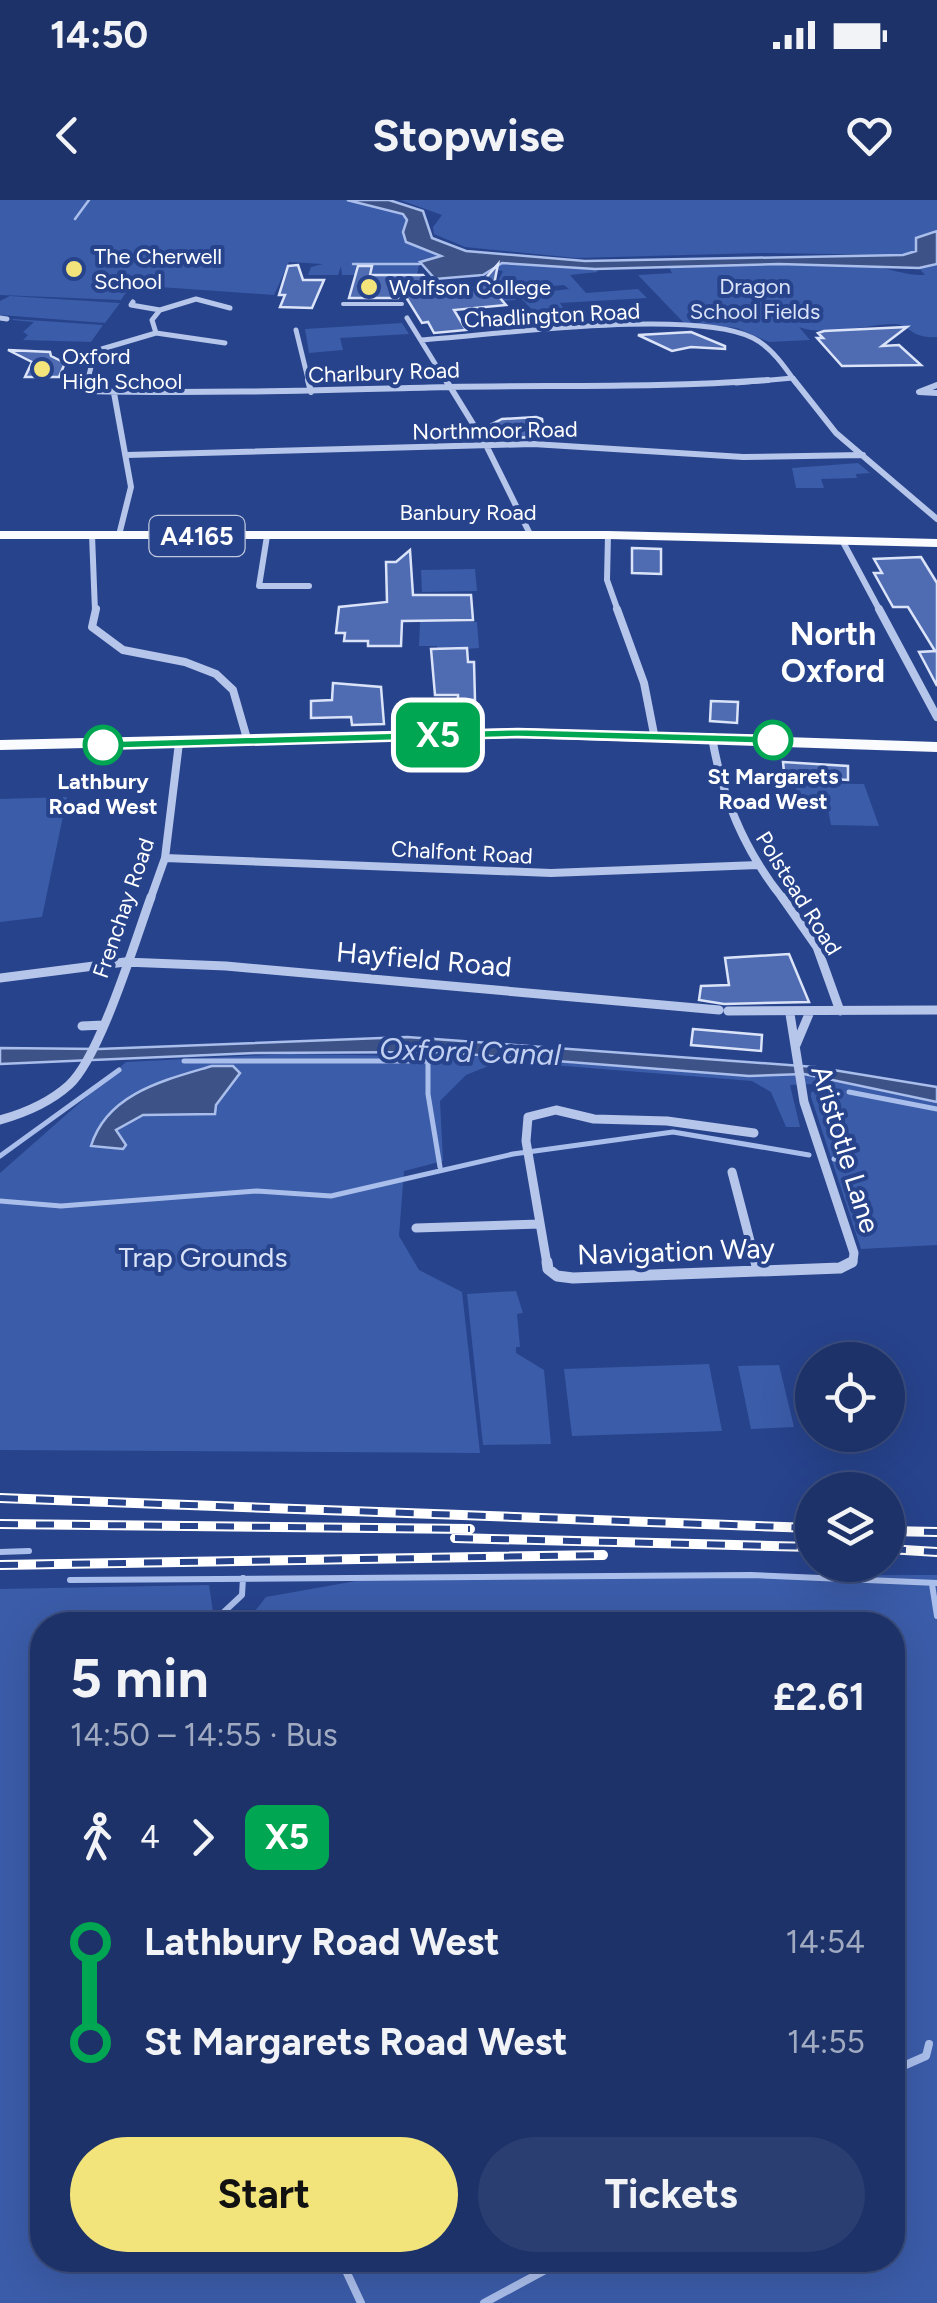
<!DOCTYPE html>
<html lang="en">
<head>
<meta charset="utf-8">
<style>
  :root { --surface:#1d3269; --page:#2a3e71; --text:#f1f3f6; --muted:#a0aac0; --line:#3b4d7d; --accent:#f3e37b }
  body { margin:0; font-family:Figtree,sans-serif; background:var(--page); color:var(--text); height:100vh; display:flex; flex-direction:column; font-size:38px; white-space:nowrap }
  * { box-sizing:border-box; margin:0 }
  p { font-size:32px; color:var(--muted) }
  .icon { flex:none; width:55px; height:55px; fill:none; stroke:currentColor; stroke-width:2; stroke-linecap:round; stroke-linejoin:round }
  .map { position:relative; flex:1; overflow:hidden }
  .drawer { position:absolute; left:30px; top:1412px; width:875px; height:660px; display:flex; flex-direction:column; background:var(--surface); border-radius:40px; box-shadow:0 10px 40px #0002,0 0 0 2px var(--line) }
  .drawer>* { flex:none }
  .badge { padding:0 20px; border-radius:15px; font-size:35px; line-height:65px }
  .tools { position:absolute; left:795px; top:1142px; display:grid; gap:20px }
  .tools a { display:grid; place-items:center; width:110px; height:110px; border-radius:50%; background:var(--surface); box-shadow:0 10px 40px #0002,0 0 0 2px var(--line); font-size:50px }
  .map>.badge { position:absolute; translate:-50% -50%; box-shadow:0 0 0 5px #fff }
  .legs { display:flex; align-items:center; gap:15px; height:110px; padding:0 40px; font-size:32px }
  .legs p { margin-inline-start:auto }
  .overview { display:flex; align-items:center; justify-content:space-between; height:170px; padding:0 40px }
  h1 { font-size:55px; font-weight:700; line-height:75px }
  .cta { display:flex; gap:20px; margin-top:auto; padding:20px 40px }
  .cta a { flex:1; height:115px; border-radius:60px; background:var(--accent); color:#111; font-size:40px; font-weight:700; line-height:115px; text-align:center }
  .cta a+a { background:var(--page); color:var(--text) }
  ul { padding:0 40px; list-style:none }
  li { display:flex; align-items:center; gap:35px; height:100px; font-size:38px }
  li i { display:grid; place-items:center; width:15px; height:100%; margin:0 12px; background:currentColor }
  li i::after { content:''; width:25px; height:25px; margin:-12px; border:8px solid; border-radius:50%; background:var(--surface) }
  li p { margin-inline-start:auto }
  li:first-child i { background:linear-gradient(#0000 50%,currentColor 0) }
  li:last-child i { background:linear-gradient(currentColor 50%,#0000 0) }
  .status { display:flex; justify-content:space-between; align-items:center; height:70px; padding:0 50px; background:var(--surface); direction:ltr }
  .status svg { height:28px; fill:currentColor }
  header { display:flex; justify-content:space-between; align-items:center; height:130px; padding:0 40px; background:var(--surface); font-size:45px; font-weight:700 }
  .map>svg:first-child { display:block }
  .green { fill:#3b5ca9 }
  .water { fill:#3d5287; stroke:#aabeeb; stroke-width:2.5 }
  .lines { fill:none; stroke-linecap:round; stroke-linejoin:round }
  .stream-far3 { stroke:#aabeeb; stroke-width:2.5 }
  .stream-far2 { stroke:#aabeeb; stroke-width:5 }
  .stream-far1 { stroke:#aabeeb; stroke-width:6 }
  .stream { stroke:#aabeeb; stroke-width:8 }
  .building { fill:#4f6cb3; stroke:#dae3f8; stroke-width:2.5 }
  .pedestrian { stroke:#b6c5ea; stroke-width:4 }
  .minor-far4 { stroke:#b6c5ea; stroke-width:5 }
  .minor-far3 { stroke:#b6c5ea; stroke-width:6 }
  .minor-far2 { stroke:#b6c5ea; stroke-width:8 }
  .minor-far1 { stroke:#b6c5ea; stroke-width:9 }
  .minor { stroke:#b6c5ea; stroke-width:11 }
  .primary { fill:#fafbfe; fill-rule:evenodd }
  .rail-casing { stroke:#fff; stroke-width:10 }
  .rail { stroke:#27438c; stroke-width:6; stroke-dasharray:18; stroke-linecap:butt }
  .line-1 { fill:#00a651; stroke:#fff; stroke-width:2.5 }
  .poi-dot { fill:#f3e37b; stroke:#27438c; stroke-width:4 }
  .stop-1-dot { fill:#fff; stroke:#00a651; stroke-width:5 }
  .labels { text-anchor:middle; stroke-width:8; stroke-linejoin:round; paint-order:stroke }
  .far-poi-label { font-size:22px; fill:#fff; stroke:#27438c; text-anchor:start }
  .far-park-label { font-size:22px; fill:#dae3f8; stroke:#27438c }
  .far-street-label { font-size:22px; fill:#fff; stroke:#27438c }
  .far-stop-label { font-size:22px; font-weight:bold; fill:#fff; stroke:#27438c }
  .shield { fill:#27438c; stroke:#bec7dc; stroke-width:2.5 }
  .shield-label { font-size:25px; font-weight:bold; fill:#fff }
  .street-label { font-size:28px; fill:#fff; stroke:#27438c }
  .park-label { font-size:28px; fill:#dae3f8; stroke:#27438c }
  .water-label { font-size:30px; font-style:italic; fill:#c2d0f1; stroke:#27438c }
  .far-district-label { font-size:32px; font-weight:bold; fill:#fff; stroke:#27438c }
</style>
</head>
<body>
<div class="status"><b>14:50</b><svg viewBox="0 0 49 12"><path d="M0 12V9h3v3zM5 12V6h3v6zM10 12V3h3v9zM15 12V0h3v12zM26 1h20v11H26zM47 4h2v5h-2z"/></svg></div>
<header><svg class="icon" aria-label="back" viewBox="0 0 24 24"><path d="M15 5l-7 7 7 7"/></svg>Stopwise<svg class="icon" aria-label="heart" viewBox="0 0 24 24"><path d="M12 20l-8-8c-3-5 5-10 8-4 3-6 11-1 8 4z"/></svg></header>
<div class="map">
<svg width="937" height="2103" viewBox="0 0 937 2103">
  <rect width="100%" height="100%" fill="#27438c"/>
  <!-- green -->
  <path class="green" d="M0,0H347L403,14L407,20L403,32L406,42L443,58L492,64L480,73L454,65L426,64L431,59L420,60L417,75H342L341,66L338,75H308L311,67L323,64L289,62L274,95L131,85L121,100L0,95Z
    M400,0H937V31L921,35L916,52L903,55L759,53L576,58L465,47L434,34L433,27L442,15Z
    M937,57V137C910,139 910,124 894,124C869,124 824,137 799,127L810,140L769,142L737,128L684,123L638,75L672,73L669,67C736,66 806,61 872,67C891,68 906,76 925,75L919,68L935,61Z
    M502,63L595,69L598,72L570,75L586,93L638,89L647,98L560,103L570,118L537,115L518,95L569,89L564,85L524,89L525,91L511,93L516,100L503,101L494,90L503,71L490,69Z
    M10,96L120,103L105,123L0,115V101Z
    M12,120L13,119L103,125L91,142L23,140L28,135L23,132L34,122Z
    M402,123L409,134L340,138L343,150L309,153L305,129Z
    M858,263L870,273L856,274L857,278L821,279L824,288H796L792,268Z
    M475,369L477,391L422,392L421,370Z
    M420,422H477L479,448L438,451L437,446H419Z
    M795,583L864,584L879,626L831,625L827,604L799,603Z
    M67,597L42,717L0,722V599Z
    M412,852L749,876L804,874L937,902V1045L861,1049L811,897V892L842,890L814,884L790,885L800,927H786L771,892L752,881L501,861L466,875L440,901L443,961L404,971L399,1036L419,1070L462,1092L480,1253L0,1250V973L126,862L288,854L411,856Z
    M516,1091L523,1113L517,1114L520,1147H516V1153L544,1170L551,1244L483,1245L467,1094Z
    M709,1164L722,1231L572,1236L564,1169Z
    M779,1165L794,1227L751,1229L738,1166Z
    M937,1375V2103H0V1389L209,1385L215,1425H42V2060H892V1425H244L266,1397L384,1376Z"/>
  <!-- water -->
  <path class="water" d="M347,0H389L423,11L432,38L466,51L585,61L903,55L916,51V38L937,31V64L919,68L779,64L595,69L502,63L483,75L435,79L420,62L441,56L406,42L403,32L407,20L403,14Z
    M407,837L815,867L937,887V902L804,874L749,876L439,852L255,853L0,864V848L99,849Z
    M212,866H233L240,873L216,905L215,914L143,915L116,930L126,945L123,949L91,946C107,893 165,880 212,866Z"/>
  <g class="lines">
    <!-- stream-far3 -->
    <path class="stream-far3" d="M75,19L89,0
      M353,64H420"/>
    <!-- stream-far2 -->
    <path class="stream-far2" d="M184,861H428V894L440,967
      M849,892L937,909
      M0,956L119,870
      M834,959L848,961
      M0,1001L61,1006L257,991L331,996L513,954L673,932L809,955"/>
    <!-- stream-far1 -->
    <path class="stream-far1" d="M0,1352L29,1351
      M70,1380L751,1375L937,1383
      M932,1384L937,1416
      M210,1425L242,1395L243,1378"/>
    <!-- stream -->
    <path class="stream" d="M892,1871L926,1856L929,1844
      M341,2060L361,2103
      M484,2103L564,2060"/>
  </g>
  <!-- building -->
  <path class="building" d="M498,64L493,90L506,105L454,110L466,130L434,133L428,122L422,123L401,89L398,98H349L358,66H372L370,75H423L437,91L477,88Z
    M298,65L303,80H324L312,108L280,107L285,95H279L288,66Z
    M907,127L882,146L899,145L921,165L842,166L817,138H823L818,133L824,131Z
    M691,132L725,146V149L691,147L672,151L638,135Z
    M8,150L50,152L51,156L65,163L59,177H25L32,162Z
    M536,217L542,219L545,237L501,238L492,224L502,219Z
    M632,348L661,349V374L632,373Z
    M410,350L413,395H471L473,420L402,421L401,446H368V441H344L345,433H336L339,407L387,402L386,362H396Z
    M921,357L937,383V486L919,452L935,451L908,407H893L874,373H882L874,359Z
    M467,448L468,462H474L475,500H458V495H435L431,449Z
    M333,483L381,487L384,524L352,525L351,517L311,518V501L332,500Z
    M711,501L738,502L737,523L710,521Z
    M783,562L848,566V580L814,578L815,583L785,582Z
    M789,754L809,802L724,804L699,800L701,786L729,785L725,758Z
    M693,829L762,835L761,851L691,845Z"/>
  <g class="lines">
    <!-- pedestrian -->
    <path class="pedestrian" d="M343,104H402"/>
    <!-- minor-far4 -->
    <path class="minor-far4" d="M160,110L196,99L230,108
      M0,118L7,119
      M407,118L447,183
      M296,130L309,183
      M156,133L225,143
      M421,140C495,135 692,108 753,138C771,147 785,167 796,183
      M87,183L95,151L156,133L152,120L160,110L131,105L133,102
      M736,183L793,178"/>
    <!-- minor-far3 -->
    <path class="minor-far3" d="M88,180L85,191C207,194 327,190 449,187C555,185 661,188 768,180
      M308,180L311,192
      M446,180L486,245L530,334
      M794,180L836,233L937,319
      M937,185L919,192L937,193
      M114,193L131,287L119,335
      M127,255L533,244L743,257L863,255
      M92,335L95,411
      M608,335L607,380L618,411
      M267,336L259,386H309
      M843,342L880,411"/>
    <!-- minor-far2 -->
    <path class="minor-far2" d="M96,409L92,427L123,450L185,462L216,474L233,490L248,542
      M617,409L644,483L654,534
      M879,409L937,517
      M712,537C722,598 745,652 784,700
      M165,658L551,673L758,665
      M150,700L165,658L179,543"/>
    <!-- minor-far1 -->
    <path class="minor-far1" d="M782,697L817,747L840,811
      M0,778L125,762L226,766L719,810
      M728,811L937,810
      M790,814L804,902L854,1053L853,1061L847,1064
      M82,826L104,825
      M796,845L809,814
      M0,920C25,913 49,903 69,885C100,857 135,741 151,697
      M732,972L756,1064
      M416,1028L540,1024
      M547,1064L526,941L528,917L556,910L594,919L667,921L754,933"/>
    <!-- minor -->
    <path class="minor" d="M547,1062L548,1069L557,1076L573,1078L840,1068L852,1062
      M756,1062L758,1070"/>
    <!-- primary -->
    <path class="primary" d="M0,331H608L937,339V347L608,339H0Z
      M517,528L937,542V552L517,538L0,550V540Z"/>
    <defs>
      <path id="rail" d="M0,1298L812,1328
        M0,1324L470,1329
        M888,1331L937,1332
        M455,1338L812,1347
        M888,1349L937,1352
        M0,1365L603,1355"/>
    </defs>
    <!-- rail casing -->
    <use href="#rail" class="rail-casing"/>
    <!-- rail -->
    <use href="#rail" class="rail"/>
  </g>
  <!-- line-1 -->
  <path class="line-1" d="M518,529L773,536L780,540L773,544L518,537L103,549L96,545L103,541Z"/>
  <!-- markers -->
  <g class="poi-dot">
    <circle cx="74" cy="69" r="10"/>
    <circle cx="369" cy="87" r="10"/>
    <circle cx="42" cy="169" r="10"/>
  </g>
  <g class="stop-1-dot">
    <circle cx="773" cy="540" r="18"/>
    <circle cx="103" cy="545" r="18"/>
  </g>
  <g class="labels">
    <!-- far-poi labels -->
    <g class="far-poi-label">
      <text x="94" y="64">The Cherwell<tspan x="94" dy="25">School</tspan></text>
      <text x="389" y="95">Wolfson College</text>
      <text x="62" y="164">Oxford<tspan x="62" dy="25">High School</tspan></text>
    </g>
    <!-- far-park labels -->
    <g class="far-park-label">
      <text x="755" y="94">Dragon<tspan x="755" dy="25">School Fields</tspan></text>
    </g>
    <!-- far-street labels -->
    <g class="far-street-label">
      <text transform="translate(552 115) rotate(-3)" y="8">Chadlington Road</text>
      <text transform="translate(384 172) rotate(-2)" y="8">Charlbury Road</text>
      <text transform="translate(495 230) rotate(-1)" y="8">Northmoor Road</text>
      <text x="468" y="320">Banbury Road</text>
      <text transform="translate(462 652) rotate(3)" y="8">Chalfont Road</text>
      <text transform="translate(799 693) rotate(58)" y="8">Polstead Road</text>
      <text transform="translate(123 708) rotate(-71)" y="8">Frenchay Road</text>
    </g>
    <!-- far-stop labels -->
    <g class="far-stop-label">
      <text x="773" y="584">St Margarets<tspan x="773" dy="25">Road West</tspan></text>
      <text x="103" y="589">Lathbury<tspan x="103" dy="25">Road West</tspan></text>
    </g>
    <!-- shield labels -->
    <rect class="shield" x="149.5" y="316" width="95" height="40" rx="8"/>
    <g class="shield-label">
      <text x="197" y="345">A4165</text>
    </g>
    <!-- street labels -->
    <g class="street-label">
      <text transform="translate(424 759) rotate(5)" y="10">Hayfield Road</text>
      <text transform="translate(846 949) rotate(73)" y="10">Aristotle Lane</text>
      <text transform="translate(676 1051) rotate(-2)" y="10">Navigation Way</text>
    </g>
    <!-- park labels -->
    <g class="park-label">
      <text x="203" y="1067">Trap Grounds</text>
    </g>
    <!-- water labels -->
    <g class="water-label">
      <text transform="translate(470 852) rotate(2)" y="10">Oxford Canal</text>
    </g>
    <!-- far-district labels -->
    <g class="far-district-label">
      <text x="833" y="445">North<tspan x="833" dy="37">Oxford</tspan></text>
    </g>
  </g>
</svg>
<div class="tools">
<a><svg class="icon" aria-label="locate" viewBox="0 0 24 24"><circle cx="12" cy="12" r="6"/><path d="M12 2v4M12 18v4M2 12h4M18 12h4"/></svg></a>
<a><svg class="icon" aria-label="layers" viewBox="0 0 24 24"><path d="M12 4l9 5-9 5-9-5zM3 14l9 5 9-5"/></svg></a>
</div>
<b class="badge" style="left:438px;top:535px;background:#00a651;color:#fff">X5</b>
<section class="drawer">
<div class="overview"><div><h1>5 min</h1><p>14:50 – 14:55 · Bus</p></div><b>£2.61</b></div>
<div class="legs"><svg class="icon" aria-label="walk" viewBox="0 0 24 24"><circle cx="13" cy="4" r="2"/><path d="M13 8l-2 6 4 7M11 14l-3 7M7 12l3-4h3l4 4"/></svg>4<svg class="icon" aria-label="forward" viewBox="0 0 24 24"><path d="M9 5l7 7-7 7"/></svg><b class="badge" style="background:#00a651;color:#fff">X5</b></div>
<ul>
<li><i style="color:#00a651"></i><b>Lathbury Road West</b><p>14:54</p></li>
<li><i style="color:#00a651"></i><b>St Margarets Road West</b><p>14:55</p></li>
</ul>
<div class="cta"><a>Start</a><a>Tickets</a></div>
</section>
</div>
</body>
</html>
